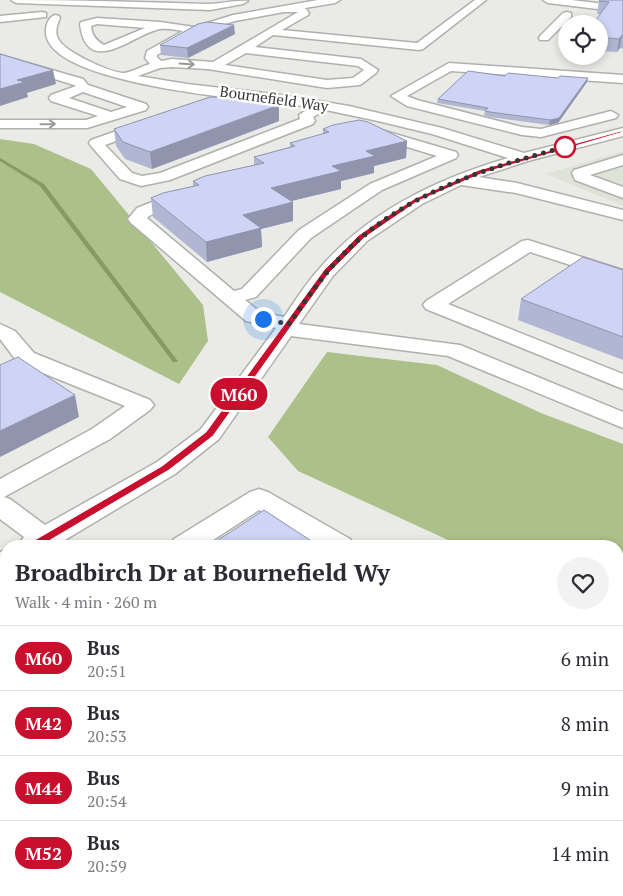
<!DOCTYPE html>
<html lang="en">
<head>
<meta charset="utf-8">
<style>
  :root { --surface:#fff; --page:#f2f2f3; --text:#2b2b33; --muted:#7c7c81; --line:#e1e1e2 }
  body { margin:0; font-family:"PT Serif",serif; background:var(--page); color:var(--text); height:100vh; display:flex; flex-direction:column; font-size:19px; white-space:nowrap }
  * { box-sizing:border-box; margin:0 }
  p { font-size:16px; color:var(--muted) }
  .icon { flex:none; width:28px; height:28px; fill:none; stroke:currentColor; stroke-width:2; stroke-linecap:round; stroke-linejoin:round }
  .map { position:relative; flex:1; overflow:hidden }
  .side { position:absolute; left:0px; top:540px; width:624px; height:356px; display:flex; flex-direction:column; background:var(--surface); border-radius:20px 20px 0 0; box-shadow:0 2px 8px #0003 }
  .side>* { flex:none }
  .badge { padding:0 10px; border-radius:16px; font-size:18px; line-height:32px }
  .fabs { position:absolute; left:558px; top:15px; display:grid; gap:10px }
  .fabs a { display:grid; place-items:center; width:50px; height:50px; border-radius:50%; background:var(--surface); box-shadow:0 2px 8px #0003; font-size:25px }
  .you { position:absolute; width:25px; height:25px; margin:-12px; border:4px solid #fff; border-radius:50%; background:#1a73e8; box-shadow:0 0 0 8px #1a73e833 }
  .map>.badge { position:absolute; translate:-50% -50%; box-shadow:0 0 0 2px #fff }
  .round { display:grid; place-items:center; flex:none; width:52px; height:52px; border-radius:26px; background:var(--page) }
  .headline { display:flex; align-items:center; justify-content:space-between; height:85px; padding:0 15px }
  h1 { font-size:24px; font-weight:600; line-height:38px }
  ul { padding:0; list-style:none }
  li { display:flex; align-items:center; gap:15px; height:65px; padding:0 15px; border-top:1px solid var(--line) }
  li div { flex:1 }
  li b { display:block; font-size:19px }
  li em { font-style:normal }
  li .badge { min-width:55px; font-weight:700; text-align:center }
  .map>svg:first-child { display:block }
  .built { fill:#dee2d7 }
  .forest { fill:#acc08a }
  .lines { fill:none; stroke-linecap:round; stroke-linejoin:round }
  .stream { fill:#879a65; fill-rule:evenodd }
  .minor-casing { stroke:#afb1ad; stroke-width:3 }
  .minor { fill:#fff; fill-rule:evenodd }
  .wall { fill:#b1b6d3 }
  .shaded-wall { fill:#9094ac }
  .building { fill:#ced4f5; stroke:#9094ac }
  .oneway { stroke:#9a9a9a }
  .line { fill:#c8102e; stroke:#fff }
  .walk { stroke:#353634; stroke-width:5; stroke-dasharray:0 9 }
  .stop-dot { fill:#fff; stroke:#c8102e; stroke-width:2.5 }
  .labels { text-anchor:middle; stroke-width:5; stroke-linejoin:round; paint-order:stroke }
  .far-street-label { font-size:15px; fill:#353634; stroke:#fff }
</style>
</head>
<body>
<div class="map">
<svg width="623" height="896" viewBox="0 0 623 896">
  <rect width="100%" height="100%" fill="#eaebe7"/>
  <!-- built -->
  <path class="built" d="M623,151V206L546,174Z"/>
  <!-- forest -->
  <path class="forest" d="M0,139L34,144L91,169L203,305L208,341L179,384L0,292Z
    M327,352L437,365L541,413L623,444V621L618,619V546H461L298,471L268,437Z"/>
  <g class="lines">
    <!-- stream -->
    <path class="stream" d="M0,158L44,184L177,360L178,361L177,362H173L40,186L0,161Z"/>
    <defs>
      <path id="minor" d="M11,0C76,0 141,2 207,4C220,4 235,0 248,1L243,4L210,10L16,3Z
        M318,0H340L335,3L305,8L309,13L308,15L282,30L417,43L475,0H486L423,49L419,50L273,35L255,47L361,59L378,70L376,73L360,85L327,88L208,69L172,67L160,68L138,76L187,84L289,96L349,106L442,128L524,153L623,128V136L528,161L479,177L517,183L623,210V220L516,193L461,185L422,204L367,241L333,276L299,324L460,345L623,412V428L448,356L291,336L219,439L175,474L55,546H17L24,537L0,519V479L92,429L125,406L18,363L0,339V324L15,331L34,353L150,400L154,405L150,410L110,439L4,497L10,499L45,525L157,462L201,429L276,328L246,321L131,223L128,219L137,208L177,192H189L191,195L189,198L149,216L147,218L234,291L242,289L299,230L370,184L437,156L368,135L366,132L368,129H378L456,152L458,155L456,158L382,190L311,238L256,297L245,300L260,312L284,317C295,301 306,283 320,268C369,211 437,179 508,158L432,134L378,121L326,110L313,117L315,121L313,124L170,180L141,186L120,179L91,146L89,143L91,140L142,122H152L154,125L152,128L105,145L132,173L142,176L160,173L300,119L299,115L311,107C269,101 41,87 46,30C46,24 49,17 55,15L59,16L60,18C57,25 54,33 59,40C65,52 111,73 124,73C132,72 142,66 150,64L145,58L147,51L183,31C177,30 167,28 160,29C135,33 87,80 80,24L81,22L97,18L160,22L194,27L233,15ZM284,12H298L213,62L172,59L161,61L157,57V55L198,32L235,21ZM97,24L145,28L104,45C96,41 92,35 91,26ZM246,53L358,66L364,70L353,78L327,80L225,65Z
        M543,0H572L613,5L623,2V8L614,11L548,3Z
        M42,12L46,13V17L0,22V16Z
        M567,12L571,13V17L548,40H540L539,38L540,36L563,13Z
        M0,55L83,79L88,85L146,104L148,107L146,110L87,128H0V120H86L98,116L51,101L49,98L51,95L76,86L74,85L0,62ZM83,92L127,107L111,112L69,98Z
        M449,63L623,75V83L451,71L407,96L417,100L522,127L541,129L611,111L618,115L616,118L541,137L522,135L407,106L391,96Z
        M623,155V165L590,175L623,187V198L575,180L572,173L574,170Z
        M528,240L623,270V282L530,252L448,304L623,374V389L426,309L423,305L426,301L522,241Z
        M259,489L268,492L350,539L354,546H319L259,510L204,546H170L174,539L250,492Z
        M6,550V571L0,573V552Z
        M618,727L623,729V760L618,758Z
        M0,850L6,853V890H40L42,896H0Z
        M247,890H292L294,896H250Z
        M494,890H535L532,896H492Z"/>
    </defs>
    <!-- minor casing -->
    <use href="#minor" class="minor-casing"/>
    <!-- minor -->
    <use href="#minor" class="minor"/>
  </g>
  <!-- wall -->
  <path class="wall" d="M623,0V49L620,48L617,52L599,51V24L601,14H597L599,1Z
    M235,34L188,58L161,55L160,45Z
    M505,76L587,82L558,123L549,125L490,117L484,115L485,111L437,103L438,99Z
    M279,121L152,169L125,159L116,146L114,129Z
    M323,129L407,141L406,158L374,166V173L341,181V189L291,201L293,221L261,229L262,247L207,262L153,217L151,198L193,186V181L254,165V157L290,147V143L323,134Z
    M623,270V360L518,320L521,299Z"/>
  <!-- shaded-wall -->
  <path class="shaded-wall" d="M234,25L235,34L188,58L187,48Z
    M622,35L620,48L617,52L619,39Z
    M53,70L56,84L27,93L28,97L0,106V89L17,80Z
    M588,78L587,82L558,123L549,125L550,120Z
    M279,105V121L152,169L150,152Z
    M407,141L406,158L374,166V173L341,181V189L271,206V188L332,166L366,151Z
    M293,202V221L261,229L262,247L207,262L206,242L243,215Z
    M75,395L79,417L0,457V431Z"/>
  <!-- building -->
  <path class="building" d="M600,0H623V35H622L619,39L599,37V24H593L609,2L599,1Z
    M207,22L234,25L187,48L160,45L198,24Z
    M0,54L53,70L17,80L25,82L0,89Z
    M468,71L505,76L508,73L558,78L560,76L588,78L559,118L550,120L490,112L485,111L488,108L438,99Z
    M210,97L253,98L279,105L150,152L123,142L114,129Z
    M359,120L368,122L407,141L366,151L375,156L332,166L341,171L271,188L293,202L243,215L261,228L206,242L151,198L163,193L199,185L193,181L205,176L264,163L254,157L295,146L290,143L329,132L323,129L333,125Z
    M583,257L623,270V337L521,299Z
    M18,357L75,395L0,431V365Z
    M264,510L319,546H209Z"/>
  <!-- one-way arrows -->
  <defs><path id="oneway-shaft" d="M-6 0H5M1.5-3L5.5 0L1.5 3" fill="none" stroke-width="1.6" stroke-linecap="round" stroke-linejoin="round" transform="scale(1.25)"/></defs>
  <g class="oneway">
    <use href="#oneway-shaft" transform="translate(187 64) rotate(4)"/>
    <use href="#oneway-shaft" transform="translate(48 124) rotate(-1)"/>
  </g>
  <!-- line -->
  <path class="line" d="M621,131L623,132L483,173L418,201L380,227L364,238L329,273L213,436L169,470L35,549H28L26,546L28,544L162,466L206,432L324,270L359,235L375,224L414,199L479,170Z"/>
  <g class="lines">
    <!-- walk -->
    <path class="walk" d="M263,319L289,324C311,293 332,261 362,237C423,186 498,165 573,145L565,147"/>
  </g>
  <!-- markers -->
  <circle class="stop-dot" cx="565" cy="147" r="10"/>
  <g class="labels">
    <!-- far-street labels -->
    <g class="far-street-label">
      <text transform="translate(274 99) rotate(8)" y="5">Bournefield Way</text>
    </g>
  </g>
</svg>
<div class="fabs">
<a><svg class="icon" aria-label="locate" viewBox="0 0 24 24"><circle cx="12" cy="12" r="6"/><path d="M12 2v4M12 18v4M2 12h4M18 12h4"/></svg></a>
</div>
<div class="you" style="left:263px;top:319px"></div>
<b class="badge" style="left:239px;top:394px;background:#c8102e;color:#fff">M60</b>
<section class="side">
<div class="headline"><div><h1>Broadbirch Dr at Bournefield Wy</h1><p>Walk · 4 min · 260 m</p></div><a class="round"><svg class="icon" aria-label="heart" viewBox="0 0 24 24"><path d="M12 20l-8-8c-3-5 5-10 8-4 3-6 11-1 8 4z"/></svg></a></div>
<ul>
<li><span class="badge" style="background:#c8102e;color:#fff">M60</span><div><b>Bus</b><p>20:51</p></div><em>6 min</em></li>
<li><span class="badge" style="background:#c8102e;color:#fff">M42</span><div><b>Bus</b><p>20:53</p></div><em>8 min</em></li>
<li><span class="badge" style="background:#c8102e;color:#fff">M44</span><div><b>Bus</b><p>20:54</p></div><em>9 min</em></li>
<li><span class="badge" style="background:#c8102e;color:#fff">M52</span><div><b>Bus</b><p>20:59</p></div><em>14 min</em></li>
</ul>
</section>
</div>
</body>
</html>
